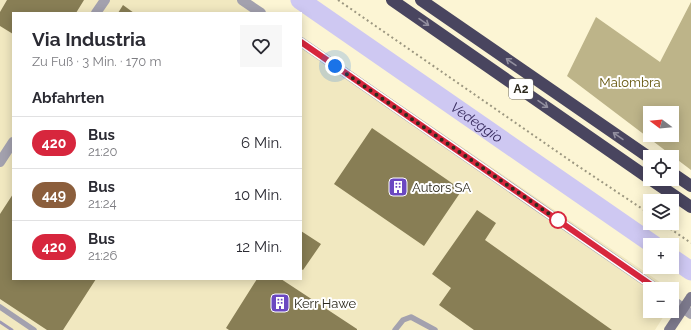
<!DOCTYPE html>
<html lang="de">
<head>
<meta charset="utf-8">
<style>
  :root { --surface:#fff; --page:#f7f7f7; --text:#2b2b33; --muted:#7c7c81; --line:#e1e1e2 }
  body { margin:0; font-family:Raleway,sans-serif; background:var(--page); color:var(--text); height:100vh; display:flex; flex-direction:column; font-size:15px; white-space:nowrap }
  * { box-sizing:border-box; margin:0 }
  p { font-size:13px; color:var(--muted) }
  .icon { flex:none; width:22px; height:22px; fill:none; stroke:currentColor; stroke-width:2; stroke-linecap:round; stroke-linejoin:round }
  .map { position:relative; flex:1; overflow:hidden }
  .drawer { position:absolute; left:12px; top:12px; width:290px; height:268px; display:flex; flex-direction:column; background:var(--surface); border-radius:0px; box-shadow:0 2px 10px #0003 }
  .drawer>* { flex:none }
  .badge { padding:0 8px; border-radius:13px; font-size:14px; line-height:26px }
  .needle { width:26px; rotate:286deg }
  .tools { position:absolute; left:643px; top:106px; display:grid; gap:8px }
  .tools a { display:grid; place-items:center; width:36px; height:36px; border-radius:0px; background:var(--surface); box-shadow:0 2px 10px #0003; font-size:20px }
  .you { position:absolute; width:20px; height:20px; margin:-10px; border:3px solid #fff; border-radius:50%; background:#1a73e8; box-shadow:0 0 0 6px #1a73e833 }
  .map>.badge { position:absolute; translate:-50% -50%; box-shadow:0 0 0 2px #fff }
  h2 { padding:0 20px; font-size:15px; line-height:36px }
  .round { display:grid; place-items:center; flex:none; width:42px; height:42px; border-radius:0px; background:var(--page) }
  .headline { display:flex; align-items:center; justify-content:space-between; height:68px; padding:0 20px }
  h1 { font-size:19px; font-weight:700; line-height:30px }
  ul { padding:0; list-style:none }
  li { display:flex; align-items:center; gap:12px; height:52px; padding:0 20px; border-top:1px solid var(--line) }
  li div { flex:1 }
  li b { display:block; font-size:15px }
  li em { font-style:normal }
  li .badge { min-width:44px; font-weight:700; text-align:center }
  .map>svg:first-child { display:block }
  .built { fill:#f1e8c0 }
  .forest { fill:#bdb489; fill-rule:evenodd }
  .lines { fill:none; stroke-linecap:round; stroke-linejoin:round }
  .stream { stroke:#9e99b2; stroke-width:3 }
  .river { stroke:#cec8f2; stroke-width:19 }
  .building { fill:#887e55 }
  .path { stroke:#9c9780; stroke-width:2; stroke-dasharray:2 3; stroke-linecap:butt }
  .lane { stroke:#a3a1ae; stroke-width:5.5 }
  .street { stroke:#a3a1ae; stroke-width:10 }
  .highway { stroke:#49455f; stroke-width:12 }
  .secondary-bridge { stroke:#7c798c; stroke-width:10 }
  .oneway { stroke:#928f9f }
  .line-casing { stroke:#fff; stroke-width:9 }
  .line { stroke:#d7263d; stroke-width:6 }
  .walk { stroke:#2d2a1e; stroke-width:4; stroke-dasharray:0 7.2 }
  .stop-dot { fill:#fff; stroke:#d7263d; stroke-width:2 }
  .labels { text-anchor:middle; stroke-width:4; stroke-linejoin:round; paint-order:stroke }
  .shield { fill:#fff; stroke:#6c6a62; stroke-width:1 }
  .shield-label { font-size:12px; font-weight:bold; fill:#2d2a1e }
  .park-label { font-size:13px; fill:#65560c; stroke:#fff }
  .poi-label { font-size:13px; fill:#2d2a1e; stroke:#fff; text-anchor:start }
  .water-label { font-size:14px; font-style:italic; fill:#372a5e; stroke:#fff }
</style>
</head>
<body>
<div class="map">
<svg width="691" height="330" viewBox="0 0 691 330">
  <rect width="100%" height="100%" fill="#fcf5d4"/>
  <!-- built -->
  <path class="built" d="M0,0H247L266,13H13V279H301V37L670,289H650V311H667L655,330H0Z"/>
  <!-- forest -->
  <path class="forest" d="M691,2V170L567,76L596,17L660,62ZM650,113H672V135H650Z"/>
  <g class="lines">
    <!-- stream -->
    <path class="stream" d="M0,322L12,330"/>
    <!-- river -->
    <g class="river">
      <path id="s1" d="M300,0L654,245"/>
      <path d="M672,258L691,271"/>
    </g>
  </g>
  <!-- building -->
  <path class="building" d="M7,0H84L76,13H13V34L0,26V12Z
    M123,5L134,13H118Z
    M372,128L462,190L424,246L334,184Z
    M13,194V279H96L63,330H47L0,299V214Z
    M477,210L496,223L485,240L612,330H474L439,305L451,288L432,274Z
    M301,231L321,244L303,270L301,269Z
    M257,279H281L357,329V330H229L226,328Z"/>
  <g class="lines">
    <!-- path -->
    <path class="path" d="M338,0L575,164L650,214
      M662,223L691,243"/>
    <!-- lane -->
    <path class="lane" d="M0,307L34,330
      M395,330L403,320L411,317L435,330"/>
    <!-- street -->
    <path class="street" d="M242,0L261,13
      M96,13L105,0
      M301,42L657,289
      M0,162L13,142
      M672,300L691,314"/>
    <!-- highway -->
    <path class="highway" d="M392,0L650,179
      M421,0L650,158
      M672,173L691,186
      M650,179L691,207"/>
    <!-- secondary-bridge -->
    <path class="secondary-bridge" d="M669,330L691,297"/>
  </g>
  <!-- one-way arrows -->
  <defs><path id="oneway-shaft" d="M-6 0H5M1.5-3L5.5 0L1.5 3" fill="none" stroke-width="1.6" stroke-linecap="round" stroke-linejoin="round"/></defs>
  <g class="oneway">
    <use href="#oneway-shaft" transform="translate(424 22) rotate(35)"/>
    <use href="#oneway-shaft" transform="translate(511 62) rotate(-145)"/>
    <use href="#oneway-shaft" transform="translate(543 104) rotate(35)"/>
    <use href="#oneway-shaft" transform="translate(618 136) rotate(-145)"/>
  </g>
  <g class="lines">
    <defs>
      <path id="line" d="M301,42L657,289"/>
    </defs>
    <!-- line casing -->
    <use href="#line" class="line-casing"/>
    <!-- line -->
    <use href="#line" class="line"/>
    <!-- walk -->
    <path class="walk" d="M335,66L558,220"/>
  </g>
  <!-- icons -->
  <defs>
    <symbol id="building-square" viewBox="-11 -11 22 22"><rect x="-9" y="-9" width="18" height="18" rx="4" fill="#6b48c1" stroke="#fff"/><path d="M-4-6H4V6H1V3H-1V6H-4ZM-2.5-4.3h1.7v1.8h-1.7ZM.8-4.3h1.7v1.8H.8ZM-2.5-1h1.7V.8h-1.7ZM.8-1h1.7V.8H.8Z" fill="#fff"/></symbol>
  </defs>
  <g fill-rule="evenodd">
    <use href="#building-square" x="387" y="176" width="22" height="22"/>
    <use href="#building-square" x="269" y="292" width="22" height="22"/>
  </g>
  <!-- markers -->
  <circle class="stop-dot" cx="558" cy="220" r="8"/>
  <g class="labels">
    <!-- shield labels -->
    <rect class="shield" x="509" y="79" width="24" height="20" rx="3"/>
    <g class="shield-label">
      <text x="521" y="93">A2</text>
    </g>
    <!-- park labels -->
    <g class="park-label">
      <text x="630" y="87">Malombra</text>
    </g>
    <!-- poi labels -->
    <g class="poi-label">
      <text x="412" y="192">Autors SA</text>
      <text x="294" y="308">Kerr Hawe</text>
    </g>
    <!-- water labels -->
    <g class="water-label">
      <text dy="5" stroke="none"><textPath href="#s1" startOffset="215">Vedeggio</textPath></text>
    </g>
  </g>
</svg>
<div class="tools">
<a><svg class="needle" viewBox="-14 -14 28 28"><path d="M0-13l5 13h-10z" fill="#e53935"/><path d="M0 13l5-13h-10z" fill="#7c7c81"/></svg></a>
<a><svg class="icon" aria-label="locate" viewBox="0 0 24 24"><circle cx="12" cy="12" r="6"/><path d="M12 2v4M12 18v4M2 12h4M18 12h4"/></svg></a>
<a><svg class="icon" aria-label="layers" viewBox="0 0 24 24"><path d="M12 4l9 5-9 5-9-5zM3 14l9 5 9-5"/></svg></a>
<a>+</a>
<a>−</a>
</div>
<div class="you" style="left:335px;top:66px"></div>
<section class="drawer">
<div class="headline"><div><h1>Via Industria</h1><p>Zu Fuß · 3 Min. · 170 m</p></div><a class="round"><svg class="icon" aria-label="heart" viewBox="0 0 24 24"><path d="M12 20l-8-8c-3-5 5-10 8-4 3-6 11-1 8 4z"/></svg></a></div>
<h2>Abfahrten</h2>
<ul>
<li><span class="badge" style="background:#d7263d;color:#fff">420</span><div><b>Bus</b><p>21:20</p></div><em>6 Min.</em></li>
<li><span class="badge" style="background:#8b5e3c;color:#fff">449</span><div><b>Bus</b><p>21:24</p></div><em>10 Min.</em></li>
<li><span class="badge" style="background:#d7263d;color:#fff">420</span><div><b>Bus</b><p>21:26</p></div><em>12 Min.</em></li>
</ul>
</section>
</div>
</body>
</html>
